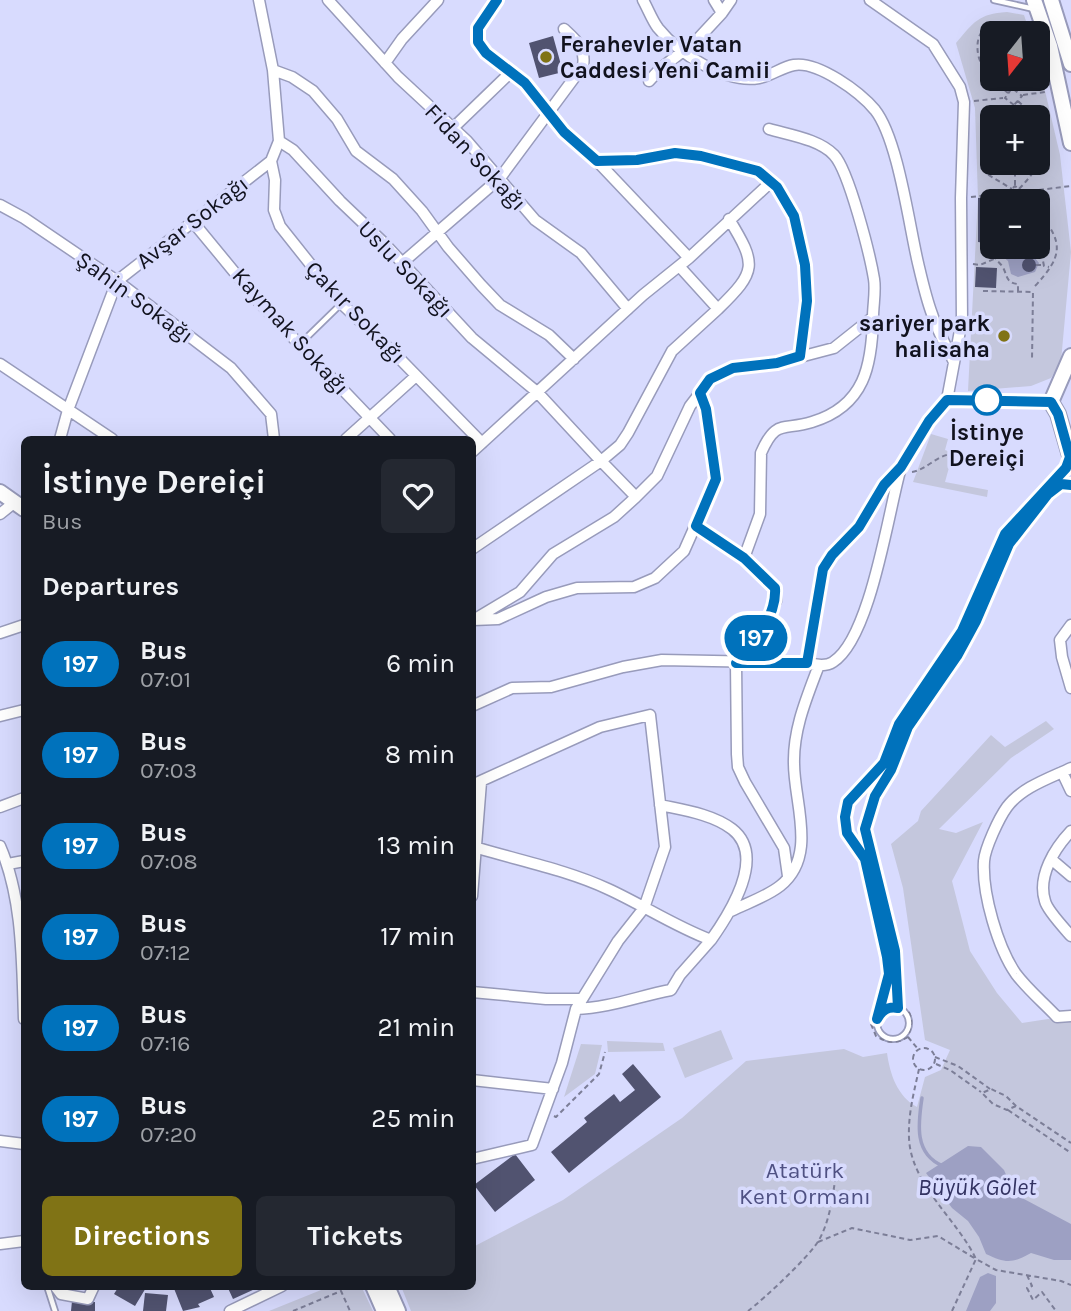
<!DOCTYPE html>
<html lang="en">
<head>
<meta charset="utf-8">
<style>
  :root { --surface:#171b24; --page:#242831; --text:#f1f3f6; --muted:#9ea1a6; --accent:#807315 }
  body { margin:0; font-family:Karla,sans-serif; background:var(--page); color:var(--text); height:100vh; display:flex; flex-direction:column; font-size:26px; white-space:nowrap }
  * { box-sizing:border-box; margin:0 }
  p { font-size:23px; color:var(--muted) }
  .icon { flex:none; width:38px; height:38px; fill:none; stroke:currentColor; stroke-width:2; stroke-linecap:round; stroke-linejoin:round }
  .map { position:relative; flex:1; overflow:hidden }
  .side { position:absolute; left:21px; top:436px; width:455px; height:854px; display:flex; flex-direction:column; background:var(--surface); border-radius:10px; box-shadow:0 7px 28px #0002 }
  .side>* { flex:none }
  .badge { padding:0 14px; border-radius:23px; font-size:24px; line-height:46px }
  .needle { width:46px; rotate:197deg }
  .controls { position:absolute; left:980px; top:21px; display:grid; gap:14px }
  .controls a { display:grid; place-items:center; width:70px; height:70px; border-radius:10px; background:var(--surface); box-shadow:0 7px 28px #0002; font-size:35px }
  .map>.badge { position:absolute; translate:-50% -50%; box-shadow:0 0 0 4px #fff }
  h2 { padding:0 21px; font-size:26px; line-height:63px }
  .round { display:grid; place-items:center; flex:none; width:74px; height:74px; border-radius:10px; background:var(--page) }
  .head { display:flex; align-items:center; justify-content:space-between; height:119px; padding:0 21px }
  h1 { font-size:33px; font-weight:700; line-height:52px }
  .button { display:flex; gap:14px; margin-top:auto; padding:14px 21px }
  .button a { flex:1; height:80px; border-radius:10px; background:var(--accent); color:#fff; font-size:28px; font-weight:700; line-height:80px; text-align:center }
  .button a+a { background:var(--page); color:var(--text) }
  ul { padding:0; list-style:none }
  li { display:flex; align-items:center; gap:21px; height:91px; padding:0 21px }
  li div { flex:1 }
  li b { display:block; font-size:26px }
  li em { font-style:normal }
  li .badge { min-width:77px; font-weight:700; text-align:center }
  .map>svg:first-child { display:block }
  .green { fill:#c4c7dd; fill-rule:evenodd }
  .water { fill:#9da0c3 }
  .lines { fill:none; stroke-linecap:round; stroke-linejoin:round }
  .stream { stroke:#9da0c3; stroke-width:3.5 }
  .building { fill:#515370 }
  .lane-casing { stroke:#989bbb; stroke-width:8 }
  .street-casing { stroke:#989bbb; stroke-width:13 }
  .secondary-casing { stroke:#989bbb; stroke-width:18 }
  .path { stroke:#7c7e97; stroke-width:2; stroke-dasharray:5 3.5; stroke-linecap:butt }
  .lane { stroke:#fff; stroke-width:4.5 }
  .street { stroke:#fff; stroke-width:10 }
  .secondary { stroke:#fff; stroke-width:14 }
  .line-casing { stroke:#fff; stroke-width:16 }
  .line { stroke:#0072bc; stroke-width:10 }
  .poi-dot { fill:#807315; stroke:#d8dbfe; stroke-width:2.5 }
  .stop-dot { fill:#fff; stroke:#0072bc; stroke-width:3.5 }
  .labels { text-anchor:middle; stroke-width:7; stroke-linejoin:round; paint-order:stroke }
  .poi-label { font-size:23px; font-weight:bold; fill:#11121e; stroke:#d8dbfe; text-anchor:start }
  .street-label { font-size:23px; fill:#11121e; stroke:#d8dbfe }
  .stop-label { font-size:23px; font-weight:bold; fill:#11121e; stroke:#d8dbfe }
  .park-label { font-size:23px; fill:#4f5183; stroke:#d8dbfe }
  .water-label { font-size:24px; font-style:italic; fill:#333362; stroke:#d8dbfe }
</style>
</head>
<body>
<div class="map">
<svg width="1071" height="1311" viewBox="0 0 1071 1311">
  <rect width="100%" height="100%" fill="#d8dbfe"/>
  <!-- green -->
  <path class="green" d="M1007,12L1024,15L1030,33H992V79H1038V61L1060,155L1071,252L1061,361L1051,378L1031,386L968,391L978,198L975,108L956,43C974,22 978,14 1007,12ZM992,117H1038V163H992ZM992,201H1038V247H992Z
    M931,434L948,439L945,450L953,453L945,482L988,490L987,497L913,482Z
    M1046,721L1054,729L1011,758L939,829L956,833L983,822L952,881L970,951L997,993L1022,1023L1048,1019L1071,1020V1311H411L401,1286H472L473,1247L563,1200L682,1118L746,1061L844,1049L863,1057L887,1053C890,1074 897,1096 917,1107L925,1077L941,1070L950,1050L925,1040L903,888L891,844L918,821L921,811L991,735L1005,747Z
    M721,1030L733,1059L685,1078L673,1048Z
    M607,1041L663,1043L665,1051L608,1052Z
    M581,1044L602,1045L595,1074L564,1097Z
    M331,1286H361L373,1311H269Z"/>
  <!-- water -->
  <path class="water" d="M1004,247H1030V252L1039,263L1035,272L1018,277L1011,274L1008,261L1001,255Z
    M968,1146L981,1147L1004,1170L1011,1186L1024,1199L1071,1224V1260H1054L1031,1253C1012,1264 1005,1263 986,1254L979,1237L968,1221L952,1208L926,1173Z
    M988,1273L996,1276V1303L990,1311H966L980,1277Z"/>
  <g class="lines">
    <!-- stream -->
    <path class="stream" d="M922,1098C918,1124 914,1154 943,1166"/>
  </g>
  <!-- building -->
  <path class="building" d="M553,36L563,72L539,78L529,43Z
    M1006,195L1013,201H992V244L978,242V198Z
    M1022 265a7 7 0 1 1 14 0a7 7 0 1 1-14 0Z
    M976,267L997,268L996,288L975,287Z
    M633,1064L661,1097L569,1173L551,1152L587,1122L584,1118L614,1094L620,1102L635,1090L622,1074Z
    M515,1154L535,1180L495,1212L474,1185Z
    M119,1286H147L135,1306L114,1294Z
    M173,1286H209L214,1297L198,1304L200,1307L183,1311Z
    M227,1286H253L255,1289L233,1299Z
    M145,1293L168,1295L166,1311H143Z
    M72,1301L95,1302V1311H71Z"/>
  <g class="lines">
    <defs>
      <path id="lane" d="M994,0L1034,9
        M300,344L341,304
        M877 1023a16 16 0 1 1 32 0a16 16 0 1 1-32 0Z
        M898,1008L895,951L865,829L875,796L891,770L908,727L957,656L976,621L1009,544L1048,494L1061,484L1071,485
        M877,1019L889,974L887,957L865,859L847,833L845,817L848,802L884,763L899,725L962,631L1005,534L1060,475L1069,461
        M47,1286L55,1311"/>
      <path id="street" d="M328,0L398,77L467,141L535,220L581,253L628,309
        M643,0C648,9 652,20 658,28C678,53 725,84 759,78C771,76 782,67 794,65C818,61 860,92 875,110C898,139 909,225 918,263C922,280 926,298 932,314C937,330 946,346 954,362
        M722,13L731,0
        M385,63L402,39L438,0
        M273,70L292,77L313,91L337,119L356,151L393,179L422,211L448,247L481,285L500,305L549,335L574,359
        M649,81L660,69L696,41L722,13L714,0
        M453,128L511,72
        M279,141L293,150L340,201L383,242L472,338L537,392L601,461L472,549
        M271,161L275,180L274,210L280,226L342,304L401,360L482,443
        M597,161L637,160L675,154L701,156L759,171L777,187L795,216L805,265L807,301L800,356
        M0,205L24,218L117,281L231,368L271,414L274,439
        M193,222L259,302L390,439
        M689,258L771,182
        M402,263L500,178L583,66C586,48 577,41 564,29
        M718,309C757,271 757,265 729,219
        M0,364L112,439
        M700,393L710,379L733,368L777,363L834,348L873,317C873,305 876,291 874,279C870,255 849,171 834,155C819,139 789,135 769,129
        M947,400L1051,402
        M60,439L68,410L117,281L271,161L279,141L273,70L259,0
        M346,439L416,376
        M472,452L643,295L689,258L597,161L564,132L525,83L486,53L478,42V28L497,0
        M0,514L15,502
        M696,526L744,558
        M475,619L520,592L553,554L614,517L636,497L601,461L620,445L628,433L672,351L718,309L679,266
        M473,620L498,619L546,597L577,588L634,587L655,578L684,551L716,479L706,409L700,393L690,406L657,476L636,497
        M1071,625L1060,640L1062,657L1071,688
        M0,633L24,625
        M807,663L823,569L832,555L859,527L884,485L901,467L929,421L947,400L962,320L961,198L964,102L960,87L933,44L870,0
        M472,706L512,688L551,687L623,667L662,660L807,663C816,665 826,667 833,662C870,639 888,514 900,471
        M0,716L24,710
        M1071,768C1050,778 1022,787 1007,807C999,818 985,848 984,861C982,894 998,948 1016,974C1028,990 1044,1003 1057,1017L1071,1016
        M1062,772L1071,791
        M472,785L600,727L650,715L665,847L644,908L618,941L576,1009L562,1063L532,1145L472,1159
        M0,807L24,798
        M1071,831C1055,848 1037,876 1045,901C1047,910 1064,928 1071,936
        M0,846C23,899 22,962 24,1019
        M478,848C521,861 567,870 608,889C643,905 674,926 711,940C730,913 767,856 732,829C712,814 683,810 660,805
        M1051,859L1071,876
        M8,864L24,861
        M788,876L784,848L745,782L738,767L737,754L736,663L760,632L776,601L775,588L744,558L760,514L761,453C776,419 782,431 812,422C865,406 872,365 873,317
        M472,896L481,782
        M731,911C747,903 766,897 780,886C818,856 794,803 794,764C793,729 807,697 819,665
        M472,992L546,999H582
        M576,1009C609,1008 639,996 671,990L680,975L711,940
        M472,1080L553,1089
        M0,1141L24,1144
        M0,1244L24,1241
        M55,1286L61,1294L88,1299L94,1286
        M230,1311L282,1286"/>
      <path id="secondary" d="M1034,0L1050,46L1071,143
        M1051,0L1071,64
        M1071,356L1051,402L1058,414L1071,459
        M0,492L24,509
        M373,1286L384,1311
        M387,1286L398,1311"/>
    </defs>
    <!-- lane casing -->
    <use href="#lane" class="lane-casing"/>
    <!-- street casing -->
    <use href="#street" class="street-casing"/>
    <!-- secondary casing -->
    <use href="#secondary" class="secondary-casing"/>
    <!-- path -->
    <path class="path" d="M985,30V41L992,51
      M979,58H992
      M1011,79L1012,87
      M1017,90L1025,79
      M1008,93C996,83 984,73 979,58C971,28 995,14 1018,33
      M1023,95L1045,92
      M974,101L1003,98
      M1018,101L1035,117
      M1014,105L1005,98L1012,88L1022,96L1014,105V117
      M992,151L988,158L987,174L1012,189
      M1015,163V185
      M1019,189C1041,166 1047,152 1038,121
      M1022,192L1071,186
      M1020,196L1026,201
      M971,197L1008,193
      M1016,199L1008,193L1015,186L1022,192L1016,201
      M1000,247L995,258C997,261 1000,263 1002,266C1008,275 1005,283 1018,284V291
      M1035,247L1042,256L1044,266L1049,267
      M973,264L980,265L994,259
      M1036,265H1043
      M1035,286C1062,257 1065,243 1038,212
      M983,291L1033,292L1032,360
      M912,472C926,470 937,455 952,454
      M871,1024L876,1036C887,1043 896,1044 908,1037C911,1026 914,1019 907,1009
      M908,1037L918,1049
      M913 1059a11 11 0 1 1 22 0a11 11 0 1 1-22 0Z
      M935,1057L958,1066L990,1089
      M936,1064L950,1070L981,1092
      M1016,1106L1007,1110L993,1104L982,1093L991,1089L1006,1096L1016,1106L1071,1143
      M1008,1110L1071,1153
      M554,1116L556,1117L599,1074L605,1052
      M818,1242L852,1228L910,1240L938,1236L976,1259C957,1219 911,1185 909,1138C908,1114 914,1092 919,1069
      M1027,1275L1032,1286L1027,1288L1033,1300L1042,1292L1056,1311
      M293,1311L341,1291L350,1311
      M748,1311C764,1299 810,1256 819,1240C829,1222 832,1201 835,1181
      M952,1311L976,1259L996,1270L1061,1281L1071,1285"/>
    <!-- lane -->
    <use href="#lane" class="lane"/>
    <!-- street -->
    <use href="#street" class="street"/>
    <!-- secondary -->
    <use href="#secondary" class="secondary"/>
  </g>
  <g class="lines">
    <defs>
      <path id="line" d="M497,0L478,28V42L486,53L525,83L564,132L597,161L637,160L675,153L701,156L758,171L777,187L794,216L805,265L807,301L800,356L777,363L733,368L710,379L700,393L706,409L716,479L696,526L744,558L775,588C777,616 754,643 736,663H807L823,569L832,555L859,527L884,485L901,467L929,421L947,400L1051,402L1058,414L1070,457L1066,468L1005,534L962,631L899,724L884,763L848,802L845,817L847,833L865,859L887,957L889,974L877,1019C882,1010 888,1006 898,1008L895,951L865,829L875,796L891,770L908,727L957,656L976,621L1009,544L1048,494L1061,484L1071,485"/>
    </defs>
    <!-- line casing -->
    <use href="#line" class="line-casing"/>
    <!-- line -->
    <use href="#line" class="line"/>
  </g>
  <!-- markers -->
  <g class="poi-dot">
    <circle cx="546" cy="57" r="7"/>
    <circle cx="1004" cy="336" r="7"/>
  </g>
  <circle class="stop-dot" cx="987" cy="400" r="14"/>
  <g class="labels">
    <!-- poi labels -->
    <g class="poi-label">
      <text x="560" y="52">Ferahevler Vatan<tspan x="560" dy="26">Caddesi Yeni Camii</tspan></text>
      <text x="990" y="331" text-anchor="end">sariyer park<tspan x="990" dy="26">halisaha</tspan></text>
    </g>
    <!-- street labels -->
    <g class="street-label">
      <text transform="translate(476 157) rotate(47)" y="8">Fidan Sokağı</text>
      <text transform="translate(192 222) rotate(-38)" y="8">Avşar Sokağı</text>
      <text transform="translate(406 269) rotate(46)" y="8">Uslu Sokağı</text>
      <text transform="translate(135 297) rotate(36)" y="8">Şahin Sokağı</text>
      <text transform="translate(356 312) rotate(46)" y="8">Çakır Sokağı</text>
      <text transform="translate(291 331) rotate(48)" y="8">Kaymak Sokağı</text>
    </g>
    <!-- stop labels -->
    <g class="stop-label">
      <text x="987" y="440">İstinye<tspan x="987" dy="26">Dereiçi</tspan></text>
    </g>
    <!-- park labels -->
    <g class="park-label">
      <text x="805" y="1178">Atatürk<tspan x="805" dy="26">Kent Ormanı</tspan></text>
    </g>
    <!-- water labels -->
    <g class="water-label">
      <text x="977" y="1195">Büyük Gölet</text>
    </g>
  </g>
</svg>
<div class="controls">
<a><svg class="needle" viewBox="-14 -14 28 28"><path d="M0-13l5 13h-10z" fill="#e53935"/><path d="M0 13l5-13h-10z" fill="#9ea1a6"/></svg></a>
<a>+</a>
<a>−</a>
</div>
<b class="badge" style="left:756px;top:638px;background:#0072bc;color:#fff">197</b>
<section class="side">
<div class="head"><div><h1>İstinye Dereiçi</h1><p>Bus</p></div><a class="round"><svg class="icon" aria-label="heart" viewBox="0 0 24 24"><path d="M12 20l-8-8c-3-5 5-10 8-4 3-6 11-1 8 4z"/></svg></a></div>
<h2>Departures</h2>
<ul>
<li><span class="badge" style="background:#0072bc;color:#fff">197</span><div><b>Bus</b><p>07:01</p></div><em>6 min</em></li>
<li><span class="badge" style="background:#0072bc;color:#fff">197</span><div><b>Bus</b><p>07:03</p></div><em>8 min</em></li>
<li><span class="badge" style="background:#0072bc;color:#fff">197</span><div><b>Bus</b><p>07:08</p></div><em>13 min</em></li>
<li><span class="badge" style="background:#0072bc;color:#fff">197</span><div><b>Bus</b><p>07:12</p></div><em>17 min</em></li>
<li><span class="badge" style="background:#0072bc;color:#fff">197</span><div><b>Bus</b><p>07:16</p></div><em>21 min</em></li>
<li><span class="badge" style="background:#0072bc;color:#fff">197</span><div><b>Bus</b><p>07:20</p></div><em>25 min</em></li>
</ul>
<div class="button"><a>Directions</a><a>Tickets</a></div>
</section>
</div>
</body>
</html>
